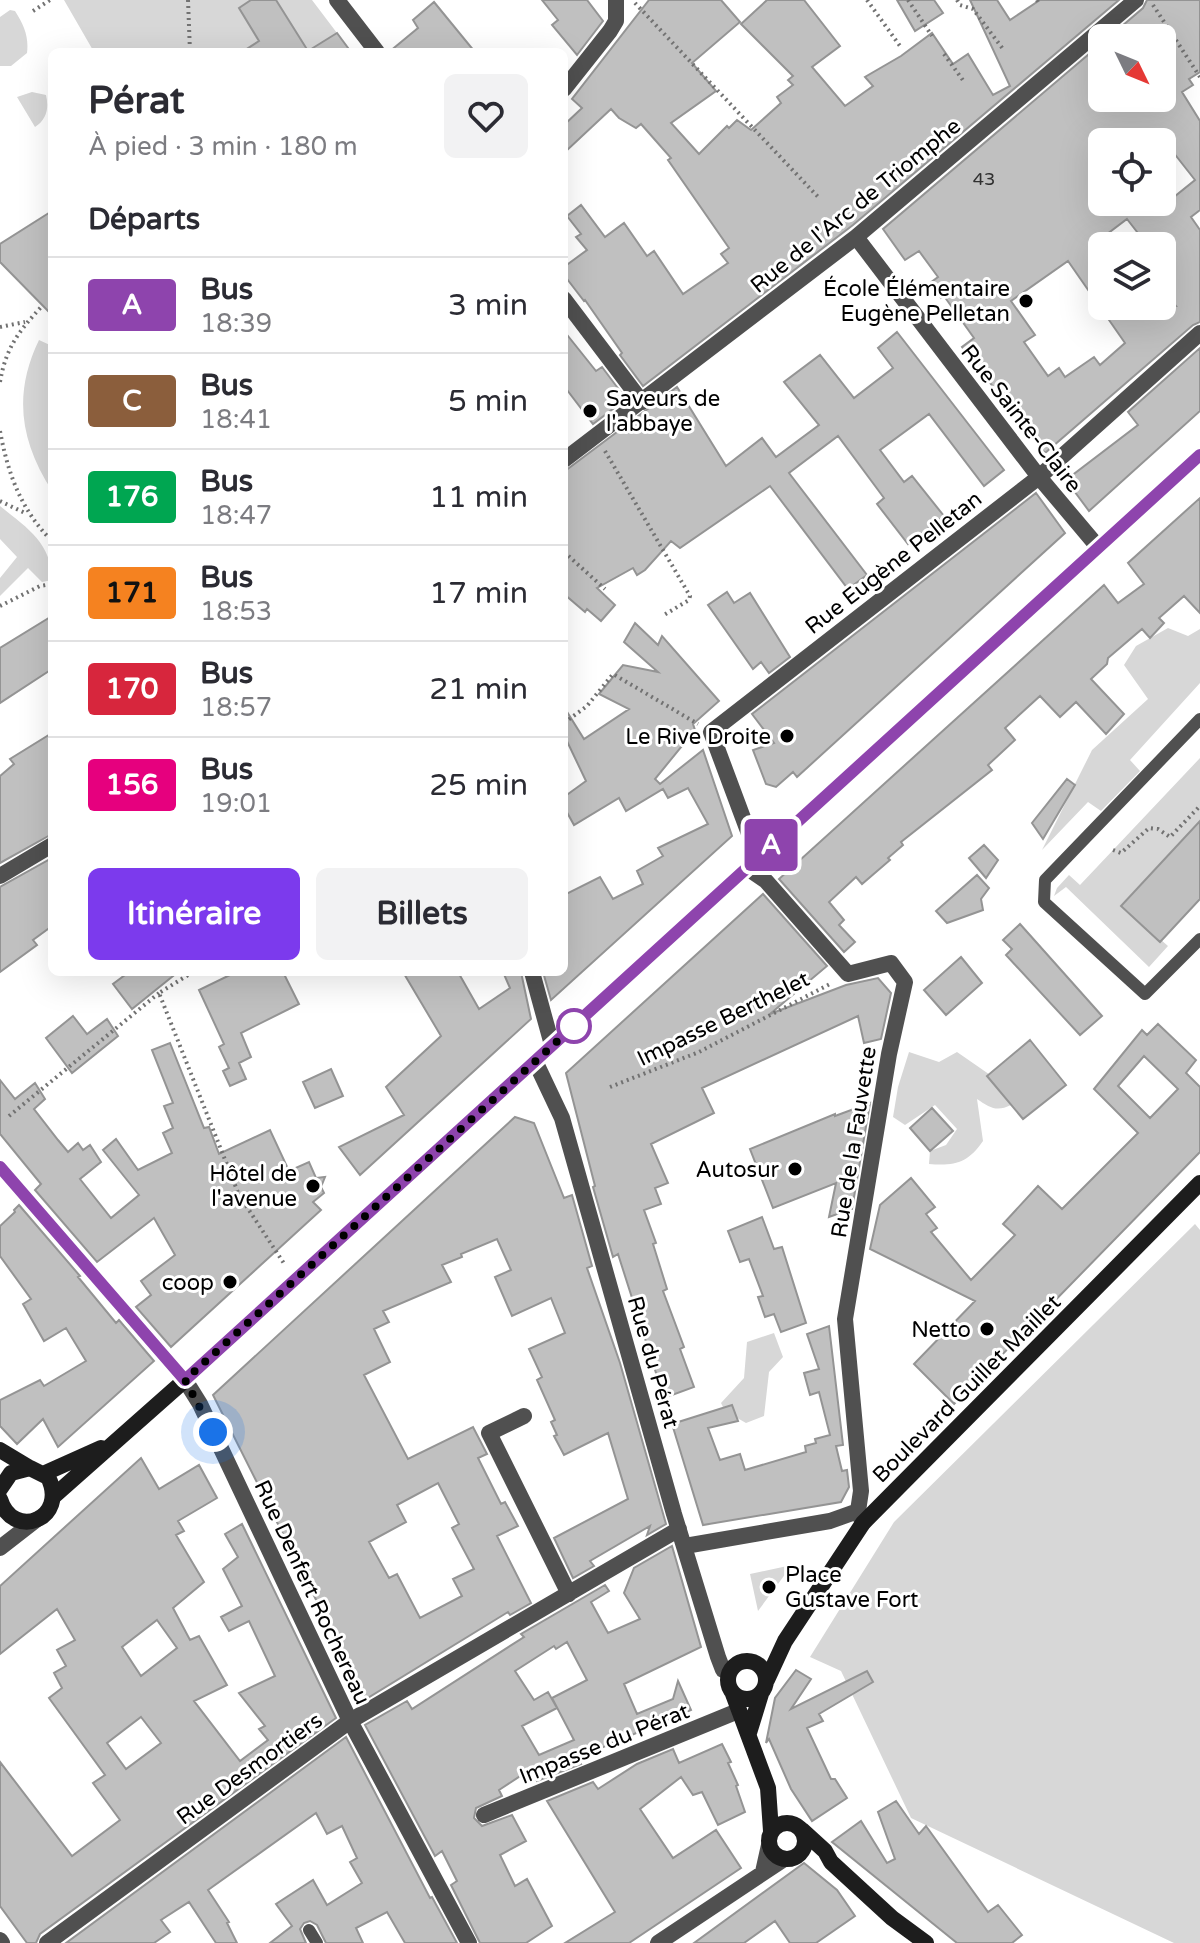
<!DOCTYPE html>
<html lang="fr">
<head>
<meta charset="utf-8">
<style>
  :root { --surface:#fff; --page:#f2f2f3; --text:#2b2b33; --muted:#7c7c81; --line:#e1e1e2; --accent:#7c3aed }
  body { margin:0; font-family:"Varela Round",sans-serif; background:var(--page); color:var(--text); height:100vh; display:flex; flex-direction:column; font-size:30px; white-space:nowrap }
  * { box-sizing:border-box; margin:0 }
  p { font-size:26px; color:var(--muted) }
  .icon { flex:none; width:44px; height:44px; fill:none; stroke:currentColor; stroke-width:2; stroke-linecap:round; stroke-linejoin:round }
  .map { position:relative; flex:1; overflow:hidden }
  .side { position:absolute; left:48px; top:48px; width:520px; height:928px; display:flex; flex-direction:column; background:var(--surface); border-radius:12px; box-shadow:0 8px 32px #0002 }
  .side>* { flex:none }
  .badge { padding:0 16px; border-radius:6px; font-size:28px; line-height:52px }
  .needle { width:52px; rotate:133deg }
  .fabs { position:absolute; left:1088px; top:24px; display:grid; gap:16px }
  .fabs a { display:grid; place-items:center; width:88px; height:88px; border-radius:12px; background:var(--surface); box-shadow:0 8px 32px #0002; font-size:40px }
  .you { position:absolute; width:40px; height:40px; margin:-20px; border:6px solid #fff; border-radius:50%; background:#1a73e8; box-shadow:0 0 0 12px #1a73e833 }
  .map>.badge { position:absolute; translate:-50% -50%; box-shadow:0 0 0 4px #fff }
  h2 { padding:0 40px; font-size:30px; line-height:72px }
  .round { display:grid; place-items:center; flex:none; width:84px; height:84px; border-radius:12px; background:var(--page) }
  .head { display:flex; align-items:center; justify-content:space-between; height:136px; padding:0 40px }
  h1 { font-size:38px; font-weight:700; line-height:60px }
  .cta { display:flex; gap:16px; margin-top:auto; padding:16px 40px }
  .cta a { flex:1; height:92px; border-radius:12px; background:var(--accent); color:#fff; font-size:32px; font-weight:700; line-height:92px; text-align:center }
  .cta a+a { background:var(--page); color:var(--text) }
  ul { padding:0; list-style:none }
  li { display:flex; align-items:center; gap:24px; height:96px; padding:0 40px; border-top:2px solid var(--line) }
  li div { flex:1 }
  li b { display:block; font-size:30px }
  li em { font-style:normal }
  li .badge { min-width:88px; font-weight:700; text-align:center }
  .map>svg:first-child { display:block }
  .green { fill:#d7d7d7 }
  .building { fill:#c0c0c0; stroke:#949494; stroke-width:2; fill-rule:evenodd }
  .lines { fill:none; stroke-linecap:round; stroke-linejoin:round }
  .path { stroke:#727272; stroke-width:4; stroke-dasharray:2 4; stroke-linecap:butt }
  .lane { stroke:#505050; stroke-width:12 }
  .street { stroke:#505050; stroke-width:16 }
  .secondary { stroke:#1d1d1d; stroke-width:16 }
  .line-casing { stroke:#fff; stroke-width:18 }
  .line { stroke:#8e44ad; stroke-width:12 }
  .walk { stroke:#000; stroke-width:8; stroke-dasharray:0 14.4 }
  .poi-dot { fill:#000; stroke:#fff; stroke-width:3 }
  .stop-dot { fill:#fff; stroke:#8e44ad; stroke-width:4 }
  .labels { text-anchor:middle; stroke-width:6; stroke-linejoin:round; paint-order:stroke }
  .number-label { font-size:18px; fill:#303030 }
  .street-label { font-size:22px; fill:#000; stroke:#fff }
  .poi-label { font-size:22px; fill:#000; stroke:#fff; text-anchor:end }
</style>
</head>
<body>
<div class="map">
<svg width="1200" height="1943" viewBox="0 0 1200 1943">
  <rect width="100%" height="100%" fill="#fff"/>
  <!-- green -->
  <path class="green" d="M64,0H251L239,8L259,41L247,49L249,52H94Z
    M276,0H312L337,33L306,52Z
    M10,10L15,11C24,25 29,37 27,53L11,66H0V17Z
    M32,92L46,95C49,108 47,119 35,127L17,97Z
    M39,340L52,346V491C20,441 13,394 39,340Z
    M0,506C26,527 52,543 52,580L42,582L28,568L0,596V578L17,557L0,539Z
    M1168,628L1188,636L1200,629V683L1130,760L1140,771L1101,811L1088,802L1042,850L1092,750L1148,699L1124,665L1136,646Z
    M1200,758V821L1121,905L1168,946L1149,967L1066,887L1054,896L1057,888L1069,875L1080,885Z
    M909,1052L939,1062L957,1052L1009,1088L1011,1105C997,1112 990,1108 977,1099L983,1141C968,1163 955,1166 929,1164L930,1151L946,1145L957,1129L935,1105L905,1125L893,1117L898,1087Z
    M1195,1224L1200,1230V1943H1174L911,1818L841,1671L810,1657L894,1522Z
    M774,1333L783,1357L769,1372L764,1416L746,1423L725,1411L721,1403L744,1378L747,1342Z
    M792,1565L758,1611L750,1574Z"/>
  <!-- building -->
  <path class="building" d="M251,0H276L308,51L337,33L351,52H242L259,41L239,8Z
    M542,0H587L603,21L577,55L552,25L558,20Z
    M649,0H721L740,22L692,63L716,91L671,123L699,154L727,126L729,128L737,120L751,130L781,103L777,97L793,85L788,80L793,76L741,24L767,0H804L840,46L812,67L845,106L873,86L865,77L901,56L932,33L953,64L968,54L993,95L1010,86L970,0H997L1010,20L1040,0H1119L853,225L643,386L620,355L622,353L585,300L584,301L564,275V267L587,250L576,237L581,234L567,216L581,205L605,237L624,223L647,256L654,251L683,294L728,263L721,254L729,248L668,160L671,158L641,124L636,128L619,118L611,109L564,153V125L582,108L572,99Z
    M897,0H934L943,13L915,31Z
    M1147,0H1200V72L1189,79L1193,85L1182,92L1200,121V210L1191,217L1200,230V322L1193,325L1045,453L962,347L974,338L944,296L941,298L930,283L938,277L919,251L905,260L883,229L1102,43V98H1162V38H1108L1143,8ZM1162,138L1195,180L1154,213L1147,204L1150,202H1102V142H1156ZM1127,219L1148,246H1162V265L1172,279L1163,288L1176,306H1102V264L1090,247ZM1068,261L1125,343L1100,365L1094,357L1065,377L1059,368L1048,376L1024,342L1035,335L1011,301Z
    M434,2L475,52H389L418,28L413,20Z
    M52,211V315L0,262V244Z
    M564,331L596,371L602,367L626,399L593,424L564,386Z
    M897,332L1004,470L984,486L929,414L880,450L904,482L912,476L944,516L908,544L877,504L884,498L838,436L789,473L867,575L848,589L770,486L680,548L671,541L645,570L637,575L633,568L597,588L615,605L601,621L587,609L585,612L564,594L565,471L677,387L726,466L762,438L776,457L819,425L784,382L820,355L854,398L893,368L878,348Z
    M1200,348V411L1089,511L1066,480L1138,425L1128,412Z
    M1036,493L1065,533L797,777L793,772L776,787L766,784L753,750L774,743L752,714Z
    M1200,498V613L1184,596L1159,618L1164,623L1150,638L1142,629L1108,658L1107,664L1091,679L1124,714L1106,734L1076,702L1060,717L1040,696L1005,728L1015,740L988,765L992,770L901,842L903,845L888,858L890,860L862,884L856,877L829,902L844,920L839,925L855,942L844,952L779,879L1104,585L1118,603L1144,584L1128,563Z
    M727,592L734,603L750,593L790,657L769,673L761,662L753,669L708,605Z
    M52,616V669L0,703V648Z
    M635,623L658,645L662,636L719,701L693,724L695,730L655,779L660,784L703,750L732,836L551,1000L543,972H564V895L600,877L613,899L643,884L637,871L663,856L658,848L708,824L688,788L668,798L663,789L626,811L619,798L574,825L564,807V797L586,781L564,735V707L584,739L629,709L599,694L623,665L658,672L624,642Z
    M52,733V834L0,863V776L14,764L10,759Z
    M1067,779L1075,785L1043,839L1032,823Z
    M1200,821V899L1160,942L1121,906Z
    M984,845L998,860L986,878L969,858Z
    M52,858V926L33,940L37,945L0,972V887Z
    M977,875L989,888L981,899L983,910L947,923L936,911Z
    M763,894L827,966L770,1014L846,985L878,978L891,993L881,1039L864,1043L858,1016L702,1088L714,1113L651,1144L668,1183L655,1188L661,1204L644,1210L656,1243L653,1244L667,1289L663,1291L684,1347L680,1349L694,1387L664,1398L618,1254L613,1257L593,1187L595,1186L566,1073Z
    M1020,924L1102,1016L1080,1035L1006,955L1012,949L1003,940Z
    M961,957L982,983L946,1015L924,990Z
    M129,972H178L132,1009L113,984Z
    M236,972H283L299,1004L241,1033L251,1057L239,1063L246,1079L230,1086L223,1071L229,1068L219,1047L224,1044L199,990Z
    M403,972H458L479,1009L510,988L503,972H521L531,1019L360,1175L339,1147L404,1115L386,1087L441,1036Z
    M73,1016L87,1034L107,1019L118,1036L72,1073L46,1038Z
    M1158,1024L1196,1060L1186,1073L1200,1087V1152L954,1404L914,1364L975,1301L870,1249L880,1205L911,1178L935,1207L926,1214L937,1228L931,1232L971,1280L1015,1235L1003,1224L1038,1186L1062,1209L1138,1133L1094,1089L1142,1030L1147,1035ZM1144,1056L1178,1089L1150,1118L1118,1086Z
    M1030,1040L1066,1085L1023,1119L987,1076Z
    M170,1043L204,1128L209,1127L219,1154L270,1130L289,1171L309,1162L316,1178L325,1177L321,1187L324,1193L313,1202L321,1210L171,1347L136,1307L151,1295L141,1281L175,1255L154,1218L97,1262L35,1190L41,1184L0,1134V1080L15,1099L35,1083L45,1099L34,1109L58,1140L68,1152L78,1143L83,1150L90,1145L101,1162L80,1179L111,1218L139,1195L103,1150L116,1139L138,1170L172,1153L163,1133L173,1128L164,1106L173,1103L152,1050Z
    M331,1069L343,1096L315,1108L303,1082Z
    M870,1103L852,1209L829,1217L836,1183L773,1208L750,1149L835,1114V1116Z
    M932,1108L953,1131L930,1151L910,1128Z
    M515,1117L534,1123L564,1198L572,1195L592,1266L587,1268L620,1363L666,1524L647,1535L650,1526L590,1561L594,1566L573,1578L554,1538L628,1499L608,1433L564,1455L554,1436L557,1435L551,1422L555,1420L537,1380L542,1377L529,1349L565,1333L551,1298L512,1316L495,1277L511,1270L497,1239L461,1254L462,1257L442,1265L451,1282L383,1311L389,1322L374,1329L390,1362L364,1375L408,1459L473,1427L487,1454L478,1458L501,1504L505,1502L518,1526L497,1536L531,1603L510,1615L508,1612L366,1699L213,1395ZM438,1483L459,1524L452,1528L474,1569L453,1579L462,1596L420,1618L397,1574L389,1578L369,1542L406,1522L397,1505Z
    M19,1205L80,1276L78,1277L116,1323L119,1320L154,1361L58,1447L43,1419L17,1444L0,1426V1400L40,1380L44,1386L86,1361L66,1328L44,1341L23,1304L31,1299L0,1256V1226L15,1212L14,1210Z
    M762,1217L774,1249L782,1247L806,1323L781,1332L774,1314L765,1317L758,1297L763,1296L749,1259L740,1262L728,1231Z
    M829,1326L843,1445L836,1446L842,1471L847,1470L849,1487L841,1502L703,1525L672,1424L732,1405L738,1421L708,1428L720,1460L740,1454L745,1470L806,1452L805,1446L816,1443L815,1439L830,1435L819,1392L810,1395L804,1373L819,1369L807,1334Z
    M141,1458L159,1489L199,1465L217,1498L178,1521L184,1531L176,1535L204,1582L173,1608L190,1640L199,1636L227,1685L194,1701L240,1761L268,1740L259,1729L265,1726L239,1693L275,1676L249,1621L229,1631L221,1617L242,1606L223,1569L238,1557L225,1534L242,1524L336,1718L40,1934L36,1943H27L0,1906V1762L72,1856L120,1820L93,1783L105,1775L49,1698L62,1688L54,1673L66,1666L57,1650L75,1640L57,1609L0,1654V1586ZM157,1620L177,1648L141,1676L122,1647ZM141,1717L161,1743L126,1769L107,1743Z
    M672,1546L701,1647L624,1684L637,1714L673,1699L678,1681L691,1710L577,1758L581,1764L537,1781L531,1769L499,1790L502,1796L476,1808L474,1818L482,1826L512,1815L526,1841L500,1855L515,1886L527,1879L552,1926L526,1943H480L451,1885L457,1881L442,1851L435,1856L365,1725L407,1701L412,1709L524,1637L521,1634L605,1585L609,1591L591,1602L608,1633L640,1619L624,1593L634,1568ZM567,1642L587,1680L552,1698L574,1740L539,1755L522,1726L557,1708L548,1692L534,1700L515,1671L554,1646L556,1649Z
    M796,1670L811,1679L791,1709L867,1671L873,1682L819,1714L823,1721L807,1728L831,1779H835L847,1798L812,1821L791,1789L769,1739L766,1743L775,1698Z
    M346,1737L430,1898L432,1897L457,1943H405L387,1912L356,1928L363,1943H326L317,1925L310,1921L304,1923L300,1929L306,1943H270L292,1926L276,1904L313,1880L327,1905L362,1883L350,1862L357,1858L342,1826L327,1834L316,1813L208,1890L229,1922L227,1923L237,1943H216L189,1902L161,1920L170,1932L154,1943H66Z
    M722,1744L731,1762L728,1763L738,1785L736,1786L745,1812L718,1825L702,1792L693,1795L681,1777L640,1809L673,1858L716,1830L741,1868L629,1943H565L615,1912L547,1801L593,1782L598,1789L637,1764L673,1749L679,1763Z
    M896,1801L919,1834L926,1826L988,1912L998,1905L1022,1935L1012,1943H957L832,1842L861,1821L887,1863L895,1859L878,1812Z
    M804,1863L837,1890L855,1916L816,1943H790L775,1921L744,1943H694Z"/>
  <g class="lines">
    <!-- path -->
    <path class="path" d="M188,0L190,52
      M867,0L900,46
      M908,0L932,36
      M957,0L960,5L973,9L1003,49
      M1037,0L1038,2
      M635,3L820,199
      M1153,5L1200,77
      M33,11L50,0
      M944,54L965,83
      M0,327L25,322
      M0,382C6,347 19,331 43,305
      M0,431C8,474 21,510 52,541
      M605,451L690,596L689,600L664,615
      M0,501L27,514
      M564,552L605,589
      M0,606L40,586L52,584
      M564,723L587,706L613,674L698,724
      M1113,850L1121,853L1149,828L1158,829L1170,837L1200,806
      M193,972L159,993L239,1195L285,1265
      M610,1087L699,1052L832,983
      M9,1116L159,993"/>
    <!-- lane -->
    <path class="lane" d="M1200,719L1045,880L1044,902L1145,994L1200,939
      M309,1930L317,1943"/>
    <!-- street -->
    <path class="street" d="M337,0L377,52
      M564,89L610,31L616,21V0
      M856,237L1039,477L1098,547
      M564,299L642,402
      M564,460L856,237L1136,0
      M758,858L711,732L1039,477L1200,333
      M747,868L766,881L848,974L891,963L905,982L889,1054L845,1319L861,1491L858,1511L863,1523
      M0,876L52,845
      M532,972L552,1045
      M535,1061L562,1118L674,1514L718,1657L723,1670L729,1672
      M185,1380L200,1404L350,1721L469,1943
      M524,1416L489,1433L569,1594
      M685,1546L830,1521L858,1511
      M0,1548L36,1520
      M484,1815L738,1711
      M763,1872L769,1845
      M0,1940L2,1943
      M47,1943L350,1721L679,1529
      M658,1943L784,1859"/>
    <!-- secondary -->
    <path class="secondary" d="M0,1167L185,1380
      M0,1450L30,1468
      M43,1474L101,1448
      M0,1489L11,1473L30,1468L48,1477C69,1519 13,1541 0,1499
      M54,1496L185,1380L1200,455
      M728 1680a19 19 0 1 1 38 0a19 19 0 1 1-38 0Z
      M767,1680L785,1641L863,1523L1200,1183
      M733,1694L768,1788L771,1831
      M749,1733L761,1694
      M769 1841a18 18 0 1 1 36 0a18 18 0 1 1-36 0Z
      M802,1830L825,1851L831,1862L892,1918L926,1943"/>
  </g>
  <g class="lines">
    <defs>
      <path id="line" d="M0,1167L185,1380L1200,455"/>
    </defs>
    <!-- line casing -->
    <use href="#line" class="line-casing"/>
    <!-- line -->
    <use href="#line" class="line"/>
    <!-- walk -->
    <path class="walk" d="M213,1432L185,1380L574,1026"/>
  </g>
  <!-- markers -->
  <g class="poi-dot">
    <circle cx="1026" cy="301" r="8"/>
    <circle cx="590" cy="411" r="8"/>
    <circle cx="787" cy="736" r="8"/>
    <circle cx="795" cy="1169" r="8"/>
    <circle cx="313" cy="1186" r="8"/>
    <circle cx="230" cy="1282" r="8"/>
    <circle cx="987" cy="1329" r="8"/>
    <circle cx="769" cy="1587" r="8"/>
  </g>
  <circle class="stop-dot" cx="574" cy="1026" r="16"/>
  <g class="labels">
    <!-- number labels -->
    <g class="number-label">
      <text x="984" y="185">43</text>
    </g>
    <!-- street labels -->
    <g class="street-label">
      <text transform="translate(855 205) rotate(-39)" y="8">Rue de l'Arc de Triomphe</text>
      <text transform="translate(1022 418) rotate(52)" y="8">Rue Sainte-Claire</text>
      <text transform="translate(893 562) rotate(-38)" y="8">Rue Eugène Pelletan</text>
      <text transform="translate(723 1018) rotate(-26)" y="8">Impasse Berthelet</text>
      <text transform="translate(853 1142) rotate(-81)" y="8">Rue de la Fauvette</text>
      <text transform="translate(654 1362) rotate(74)" y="8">Rue du Pérat</text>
      <text transform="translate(966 1388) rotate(-45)" y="8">Boulevard Guillet Maillet</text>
      <text transform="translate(313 1592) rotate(65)" y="8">Rue Denfert Rochereau</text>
      <text transform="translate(604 1743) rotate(-22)" y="8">Impasse du Pérat</text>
      <text transform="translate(249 1768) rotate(-36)" y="8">Rue Desmortiers</text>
    </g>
    <!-- poi labels -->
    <g class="poi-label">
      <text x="1010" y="296">École Élémentaire<tspan x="1010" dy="25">Eugène Pelletan</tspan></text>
      <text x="606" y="406" text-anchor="start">Saveurs de<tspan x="606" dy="25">l'abbaye</tspan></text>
      <text x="771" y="744">Le Rive Droite</text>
      <text x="779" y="1177">Autosur</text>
      <text x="297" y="1181">Hôtel de<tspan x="297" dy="25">l'avenue</tspan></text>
      <text x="214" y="1290">coop</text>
      <text x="971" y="1337">Netto</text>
      <text x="785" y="1582" text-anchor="start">Place<tspan x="785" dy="25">Gustave Fort</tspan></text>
    </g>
  </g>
</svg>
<div class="fabs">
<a><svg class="needle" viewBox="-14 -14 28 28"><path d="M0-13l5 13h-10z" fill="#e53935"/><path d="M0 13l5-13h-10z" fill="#7c7c81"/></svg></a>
<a><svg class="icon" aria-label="locate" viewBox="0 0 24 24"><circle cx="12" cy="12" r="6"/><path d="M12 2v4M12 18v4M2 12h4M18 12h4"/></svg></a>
<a><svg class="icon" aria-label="layers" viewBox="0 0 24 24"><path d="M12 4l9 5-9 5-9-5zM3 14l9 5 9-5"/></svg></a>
</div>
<div class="you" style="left:213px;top:1432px"></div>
<b class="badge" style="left:771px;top:845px;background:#8e44ad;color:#fff">A</b>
<section class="side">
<div class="head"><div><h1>Pérat</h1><p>À pied · 3 min · 180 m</p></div><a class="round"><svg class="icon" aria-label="heart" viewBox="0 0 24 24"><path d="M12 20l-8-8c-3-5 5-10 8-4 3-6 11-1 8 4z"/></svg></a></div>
<h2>Départs</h2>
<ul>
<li><span class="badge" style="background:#8e44ad;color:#fff">A</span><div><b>Bus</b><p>18:39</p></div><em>3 min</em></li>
<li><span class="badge" style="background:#8b5e3c;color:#fff">C</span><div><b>Bus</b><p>18:41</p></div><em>5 min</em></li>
<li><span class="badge" style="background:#00a651;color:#fff">176</span><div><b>Bus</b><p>18:47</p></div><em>11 min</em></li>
<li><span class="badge" style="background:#f58220;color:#111">171</span><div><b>Bus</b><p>18:53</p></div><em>17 min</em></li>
<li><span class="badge" style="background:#d7263d;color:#fff">170</span><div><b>Bus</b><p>18:57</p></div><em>21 min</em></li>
<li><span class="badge" style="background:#e6007e;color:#fff">156</span><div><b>Bus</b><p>19:01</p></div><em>25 min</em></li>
</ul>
<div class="cta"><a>Itinéraire</a><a>Billets</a></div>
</section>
</div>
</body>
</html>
